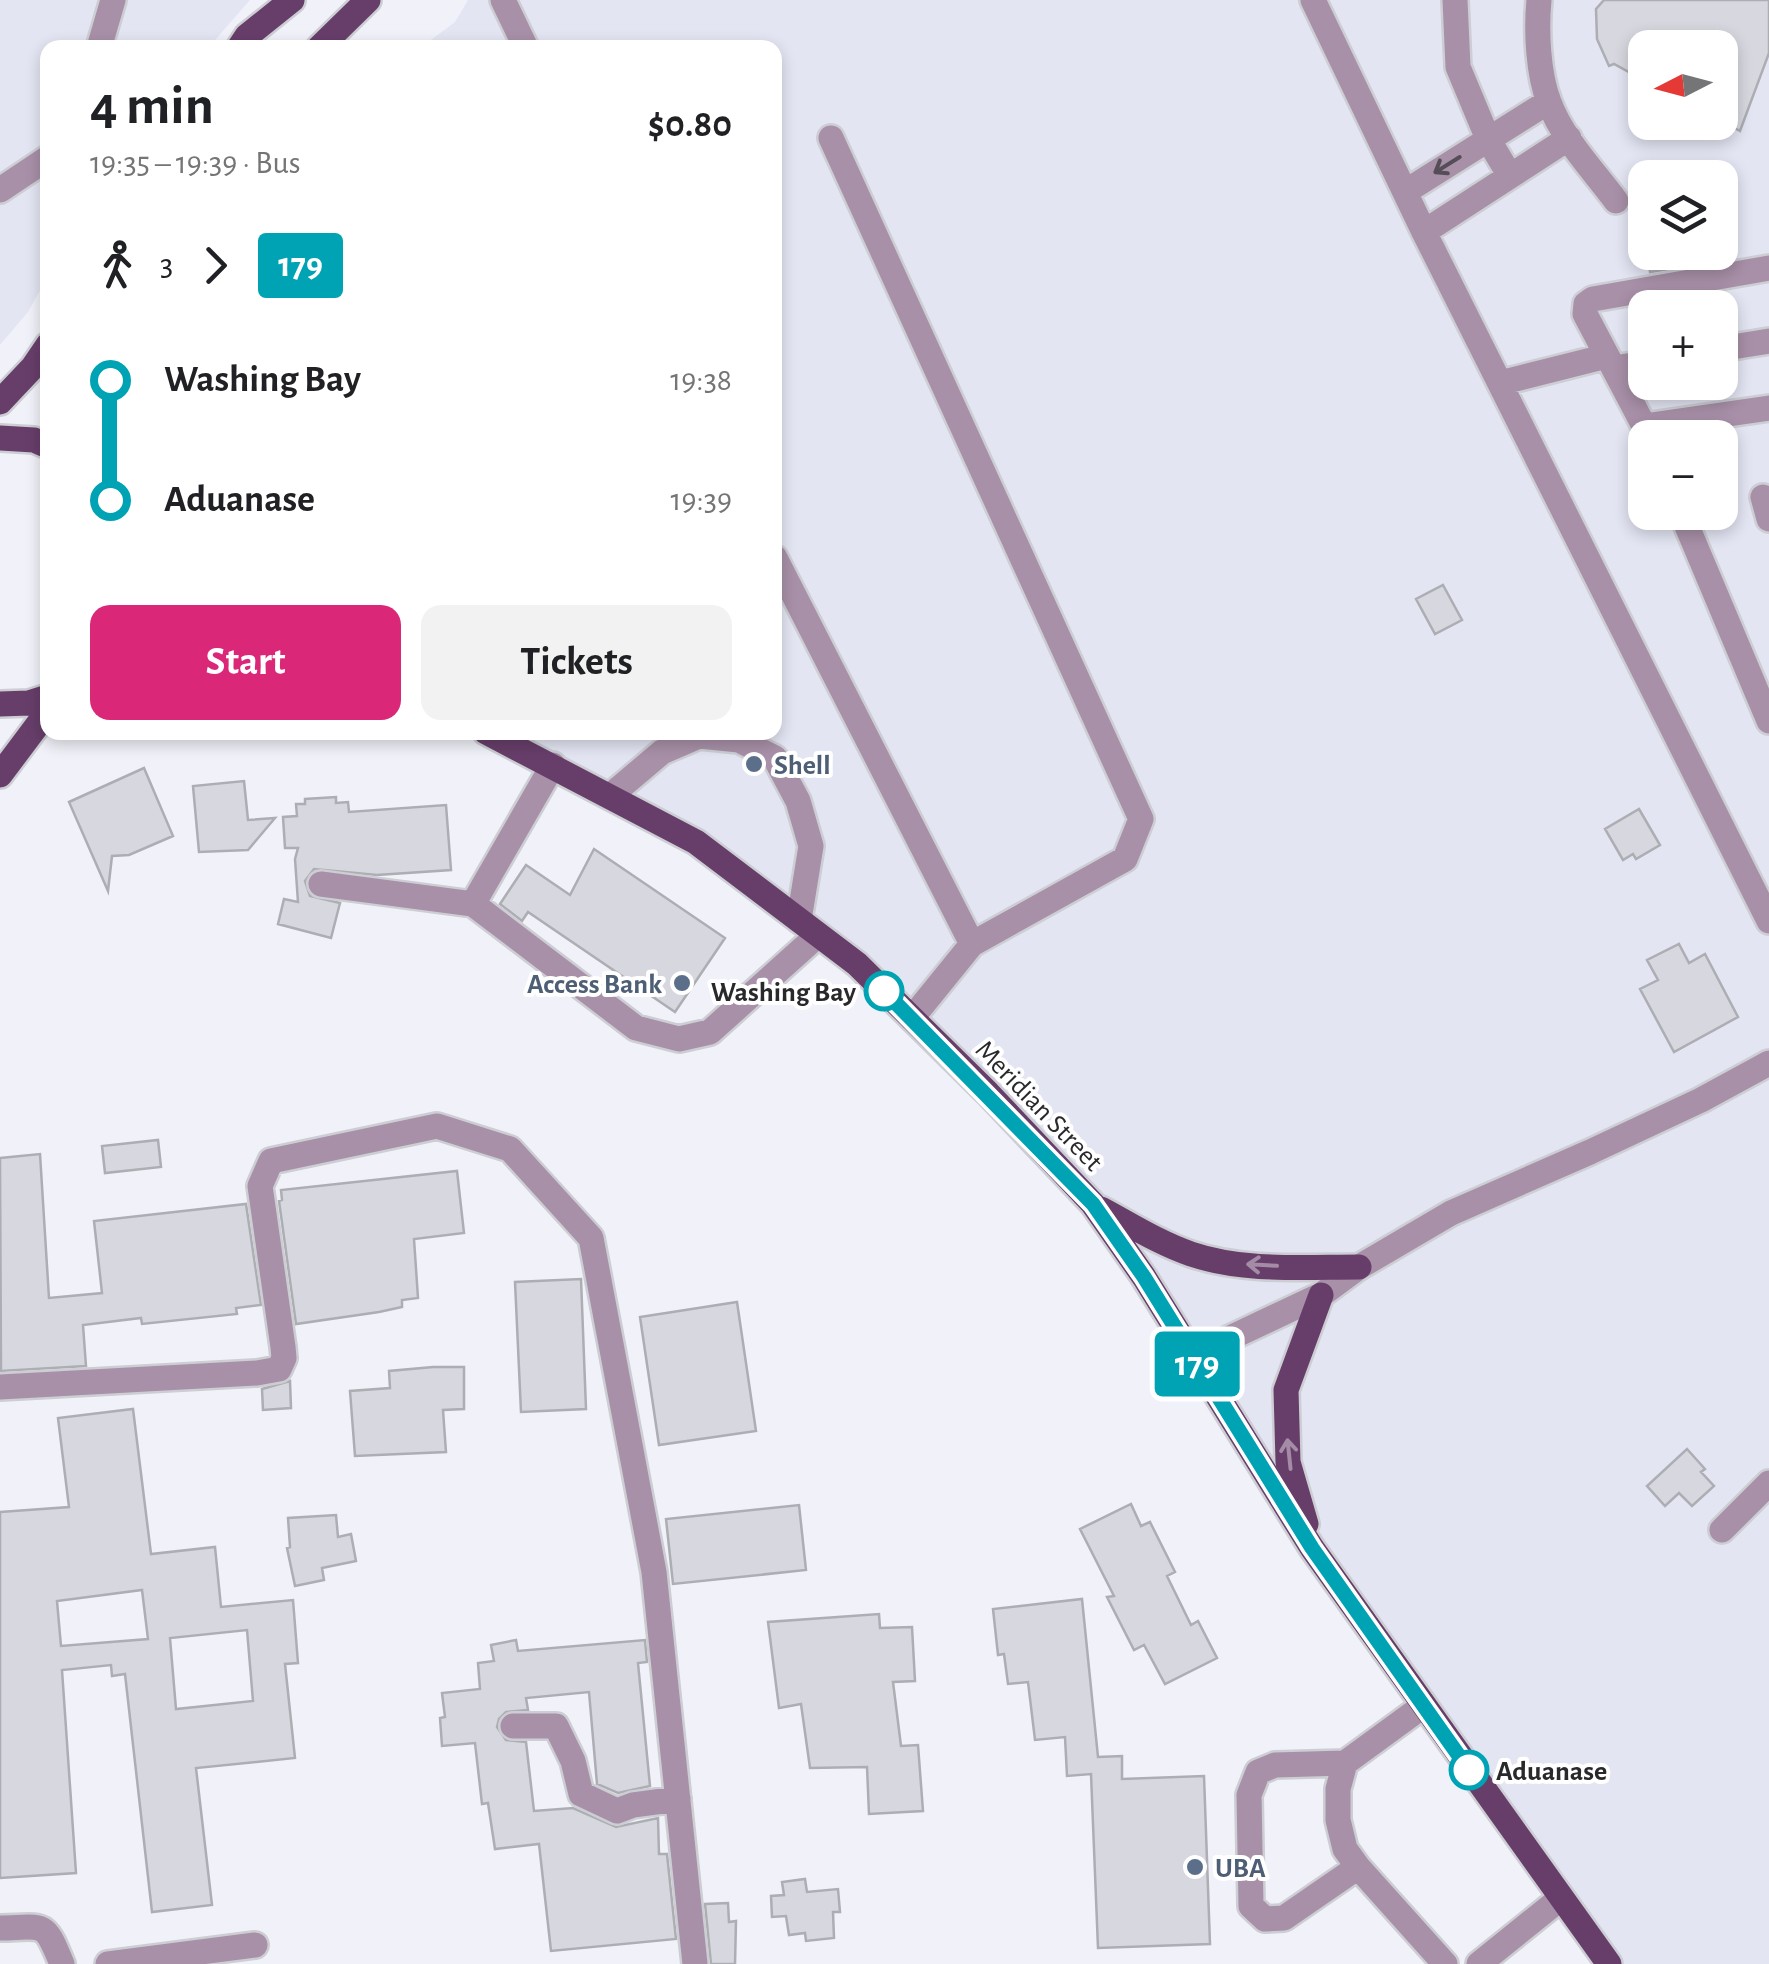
<!DOCTYPE html>
<html lang="en">
<head>
<meta charset="utf-8">
<style>
  :root { --surface:#fff; --page:#f2f2f2; --text:#202124; --muted:#757577; --accent:#db2777 }
  body { margin:0; font-family:"Alegreya Sans",sans-serif; background:var(--page); color:var(--text); height:100vh; display:flex; flex-direction:column; font-size:38px; white-space:nowrap }
  * { box-sizing:border-box; margin:0 }
  p { font-size:32px; color:var(--muted) }
  .icon { flex:none; width:55px; height:55px; fill:none; stroke:currentColor; stroke-width:2; stroke-linecap:round; stroke-linejoin:round }
  .map { position:relative; flex:1; overflow:hidden }
  .panel { position:absolute; left:40px; top:40px; width:742px; height:700px; display:flex; flex-direction:column; background:var(--surface); border-radius:20px; box-shadow:0 5px 15px #0003 }
  .panel>* { flex:none }
  .badge { padding:0 20px; border-radius:8px; font-size:35px; line-height:65px }
  .needle { width:65px; rotate:264deg }
  .tools { position:absolute; left:1628px; top:30px; display:grid; gap:20px }
  .tools a { display:grid; place-items:center; width:110px; height:110px; border-radius:20px; background:var(--surface); box-shadow:0 5px 15px #0003; font-size:50px }
  .map>.badge { position:absolute; translate:-50% -50%; box-shadow:0 0 0 5px #fff }
  .legs { display:flex; align-items:center; gap:15px; height:110px; padding:0 50px; font-size:32px }
  .legs p { margin-inline-start:auto }
  .headline { display:flex; align-items:center; justify-content:space-between; height:170px; padding:0 50px }
  h1 { font-size:55px; font-weight:600; line-height:75px }
  .primary-button { display:flex; gap:20px; margin-top:auto; padding:20px 50px }
  .primary-button a { flex:1; height:115px; border-radius:20px; background:var(--accent); color:#fff; font-size:40px; font-weight:600; line-height:115px; text-align:center }
  .primary-button a+a { background:var(--page); color:var(--text) }
  ul { padding:0 50px; list-style:none }
  li { display:flex; align-items:center; gap:35px; height:120px; font-size:38px }
  li i { display:grid; place-items:center; width:15px; height:100%; margin:0 12px; background:currentColor }
  li i::after { content:''; width:25px; height:25px; margin:-12px; border:8px solid; border-radius:50%; background:var(--surface) }
  li p { margin-inline-start:auto }
  li:first-child i { background:linear-gradient(#0000 50%,currentColor 0) }
  li:last-child i { background:linear-gradient(currentColor 50%,#0000 0) }
  .map>svg:first-child { display:block }
  .built { fill:#e3e5f3; fill-rule:evenodd }
  .building { fill:#d7d8df; stroke:#adadb4; stroke-width:2.5; fill-rule:evenodd }
  .lines { fill:none; stroke-linecap:round; stroke-linejoin:round }
  .minor-casing { stroke:#cdced4; stroke-width:30 }
  .major-casing { stroke:#cdced4; stroke-width:30 }
  .minor { stroke:#a890a8; stroke-width:25 }
  .major { stroke:#673e6a; stroke-width:25 }
  .oneway { stroke:#554d57 }
  .oneway2 { stroke:#a48ba6 }
  .line-1-casing { stroke:#fff; stroke-width:22 }
  .line-1 { stroke:#00a3b4; stroke-width:15 }
  .service-dot { fill:#5c6f8a; stroke:#fff; stroke-width:4 }
  .stop-1-dot { fill:#fff; stroke:#00a3b4; stroke-width:5 }
  .labels { text-anchor:middle; stroke-width:8; stroke-linejoin:round; paint-order:stroke }
  .service-label { font-size:28px; font-weight:bold; fill:#4e5e75; stroke:#fff; text-anchor:start }
  .stop-label { font-size:28px; font-weight:bold; fill:#29292c; stroke:#fff; text-anchor:end }
  .street-label { font-size:28px; fill:#29292c; stroke:#fff }
</style>
</head>
<body>
<div class="map">
<svg width="1769" height="1964" viewBox="0 0 1769 1964">
  <rect width="100%" height="100%" fill="#f1f2f9"/>
  <!-- built -->
  <path class="built" d="M0,0H250L209,47L48,48L47,278L28,312L0,345Z
    M468,0H1769V1964H1611L1488,1812L1077,1205L878,995L736,880L466,733L775,732V48H420L455,22ZM1645,48H1720V122H1645ZM1645,178H1720V252H1645ZM1645,308H1720V382H1645ZM1645,438H1720V512H1645Z"/>
  <!-- building -->
  <path class="building" d="M1604,0H1769V53L1740,131L1720,120V48H1645V81L1614,64L1609,66L1597,39L1596,9Z
    M1648,252H1697L1699,264L1650,272Z
    M1443,585L1462,620L1435,634L1416,599Z
    M144,768L173,836L129,855L112,856L108,891L69,802Z
    M244,781L248,820L275,818L248,850L199,852L193,786Z
    M336,797V803L348,802L349,812L446,805L451,870L377,875L314,869L305,881L310,896L340,903L331,938L278,924L284,899L298,902L295,859L298,848H285L283,817L297,816L296,804H305V799Z
    M1639,809L1660,845L1636,859L1633,854L1623,860L1605,829Z
    M594,849L725,938L675,1012L528,912L522,921L500,904L526,865L570,895Z
    M1679,944L1689,963L1705,954L1738,1017L1674,1052L1640,989L1658,980L1647,960Z
    M158,1140L161,1167L105,1173L102,1146Z
    M40,1154L49,1298L102,1293L94,1221L246,1204L261,1305L236,1308L237,1314L142,1324L141,1318L83,1325L86,1366L1,1371L0,1158Z
    M457,1171L464,1233L414,1239L418,1298L402,1300V1307L379,1312L296,1324L279,1201L282,1200L281,1190Z
    M581,1279L586,1409L521,1412L515,1282Z
    M737,1302L756,1431L659,1445L640,1317Z
    M433,1367H464V1409L443,1410L446,1452L355,1456L350,1391L390,1388L389,1371Z
    M290,1381L291,1408L263,1410L262,1389Z
    M133,1409L151,1554L215,1547L221,1607L293,1600L298,1663L285,1664L295,1758L196,1768L212,1905L152,1912L125,1674L112,1676L111,1665L62,1670L76,1873L0,1878V1512L69,1507L58,1418ZM142,1590L148,1639L61,1646L57,1601ZM247,1630L253,1701L176,1709L170,1638Z
    M1687,1449L1705,1469L1701,1472L1714,1486L1692,1506L1679,1493L1665,1506L1647,1486Z
    M1131,1504L1141,1526L1150,1522L1175,1572L1167,1576L1191,1625L1198,1621L1217,1658L1165,1684L1144,1645L1134,1650L1107,1597L1114,1596L1080,1529Z
    M799,1505L806,1570L673,1584L666,1519Z
    M336,1515L338,1537L351,1534L356,1561L322,1568L324,1580L295,1586L287,1548L290,1547L288,1518Z
    M1082,1599L1098,1757L1122,1756V1779L1204,1776L1210,1944L1098,1948L1091,1774L1067,1776L1065,1737L1035,1740L1028,1682L1008,1684L1004,1654L998,1655L993,1609Z
    M879,1614L880,1628L912,1627L915,1681L893,1682L901,1746L918,1745L923,1811L869,1814L867,1767L810,1768L801,1704L779,1708L768,1622Z
    M516,1640L518,1651L645,1640L647,1662L638,1663L650,1786L618,1793L597,1784L589,1692L526,1698L528,1710L506,1712L499,1719L497,1727L506,1740L526,1742L534,1811L573,1808L616,1827L658,1818L659,1854H667L676,1939L551,1951L539,1844L495,1849L488,1803L482,1804L475,1743L442,1746L440,1718L445,1717L442,1693L480,1689L478,1663L494,1661L491,1645Z
    M805,1879L807,1892L838,1889L840,1912H833L834,1938L806,1941L805,1933L789,1935L786,1916L772,1917L771,1896L784,1895L782,1882Z
    M728,1903L729,1922L736,1921L735,1964H711L705,1904Z"/>
  <g class="lines">
    <defs>
      <path id="minor" d="M503,0L526,48
        M1313,0L1424,232L1769,921
        M1455,0L1458,67L1488,139L1510,176
        M1539,0C1536,30 1538,74 1549,102C1562,138 1593,170 1616,201
        M99,48L113,0
        M831,138L1141,819L1125,859L972,944
        M0,190L48,158
        M1405,192L1548,102
        M1424,232L1569,138
        M1769,268L1593,299L1586,304L1585,314L1644,426L1769,408
        M1720,349L1769,341
        M1614,368L1645,363
        M1500,383L1607,356
        M1763,497L1769,519
        M1681,512L1769,721
        M775,558L972,944L912,1018
        M610,796L662,752L699,736L739,740L775,758L798,801L811,846L799,920
        M321,884L473,904L636,1028L679,1039L710,1032L818,935
        M473,904L553,765
        M1192,1356L1321,1295L1359,1267L1451,1213L1590,1152L1701,1100L1769,1063
        M0,1387L257,1373L279,1369L284,1358L283,1347L260,1186L271,1161L437,1126L510,1149L591,1238L654,1572L695,1964
        M1722,1530L1769,1483
        M1423,1706L1345,1763L1338,1789V1820L1345,1849L1358,1867L1445,1964
        M513,1726H556L573,1761L581,1794L617,1811L633,1805L678,1799
        M1345,1763L1275,1765L1258,1772L1249,1795L1251,1906L1265,1919L1284,1918L1358,1867
        M0,1928C46,1927 44,1920 62,1964
        M108,1964L255,1945
        M1479,1964L1561,1898"/>
      <path id="major" d="M239,48L247,36L292,0
        M319,48L368,0
        M0,402L33,367L48,345
        M0,438L34,440L48,446
        M0,704L29,703L48,697
        M486,732L696,842L857,964L988,1093L1093,1204L1144,1277L1312,1548L1609,1964
        M0,775L48,711
        M1101,1209C1131,1225 1159,1243 1191,1254C1244,1272 1304,1267 1359,1267
        M1306,1524L1288,1462L1286,1390L1321,1295"/>
    </defs>
    <!-- minor casing -->
    <use href="#minor" class="minor-casing"/>
    <!-- major casing -->
    <use href="#major" class="major-casing"/>
    <!-- minor -->
    <use href="#minor" class="minor"/>
    <!-- major -->
    <use href="#major" class="major"/>
  </g>
  <!-- one-way arrows -->
  <defs><path id="oneway-shaft" d="M-6 0H5M1.5-3L5.5 0L1.5 3" fill="none" stroke-width="1.6" stroke-linecap="round" stroke-linejoin="round" transform="scale(2.5)"/></defs>
  <use class="oneway" href="#oneway-shaft" transform="translate(1447 165) rotate(148)"/>
  <g class="oneway2">
    <use href="#oneway-shaft" transform="translate(1262 1265) rotate(-177)"/>
    <use href="#oneway-shaft" transform="translate(1289 1454) rotate(-96)"/>
  </g>
  <g class="lines">
    <defs>
      <path id="line-1" d="M884,991L1093,1204L1144,1277L1312,1548L1469,1770"/>
    </defs>
    <!-- line-1 casing -->
    <use href="#line-1" class="line-1-casing"/>
    <!-- line-1 -->
    <use href="#line-1" class="line-1"/>
  </g>
  <!-- markers -->
  <g class="service-dot">
    <circle cx="754" cy="764" r="10"/>
    <circle cx="682" cy="983" r="10"/>
    <circle cx="1195" cy="1867" r="10"/>
  </g>
  <g class="stop-1-dot">
    <circle cx="884" cy="991" r="18"/>
    <circle cx="1469" cy="1770" r="18"/>
  </g>
  <g class="labels">
    <!-- service labels -->
    <g class="service-label">
      <text x="774" y="774">Shell</text>
      <text x="662" y="993" text-anchor="end">Access Bank</text>
      <text x="1215" y="1877">UBA</text>
    </g>
    <!-- stop labels -->
    <g class="stop-label">
      <text x="856" y="1001">Washing Bay</text>
      <text x="1496" y="1780" text-anchor="start">Aduanase</text>
    </g>
    <!-- street labels -->
    <g class="street-label">
      <text transform="translate(1040 1105) rotate(46)" y="10">Meridian Street</text>
    </g>
  </g>
</svg>
<div class="tools">
<a><svg class="needle" viewBox="-14 -14 28 28"><path d="M0-13l5 13h-10z" fill="#e53935"/><path d="M0 13l5-13h-10z" fill="#757577"/></svg></a>
<a><svg class="icon" aria-label="layers" viewBox="0 0 24 24"><path d="M12 4l9 5-9 5-9-5zM3 14l9 5 9-5"/></svg></a>
<a>+</a>
<a>−</a>
</div>
<b class="badge" style="left:1197px;top:1364px;background:#00a3b4;color:#fff">179</b>
<section class="panel">
<div class="headline"><div><h1>4 min</h1><p>19:35 – 19:39 · Bus</p></div><b>$0.80</b></div>
<div class="legs"><svg class="icon" aria-label="walk" viewBox="0 0 24 24"><circle cx="13" cy="4" r="2"/><path d="M13 8l-2 6 4 7M11 14l-3 7M7 12l3-4h3l4 4"/></svg>3<svg class="icon" aria-label="forward" viewBox="0 0 24 24"><path d="M9 5l7 7-7 7"/></svg><b class="badge" style="background:#00a3b4;color:#fff">179</b></div>
<ul>
<li><i style="color:#00a3b4"></i><b>Washing Bay</b><p>19:38</p></li>
<li><i style="color:#00a3b4"></i><b>Aduanase</b><p>19:39</p></li>
</ul>
<div class="primary-button"><a>Start</a><a>Tickets</a></div>
</section>
</div>
</body>
</html>
